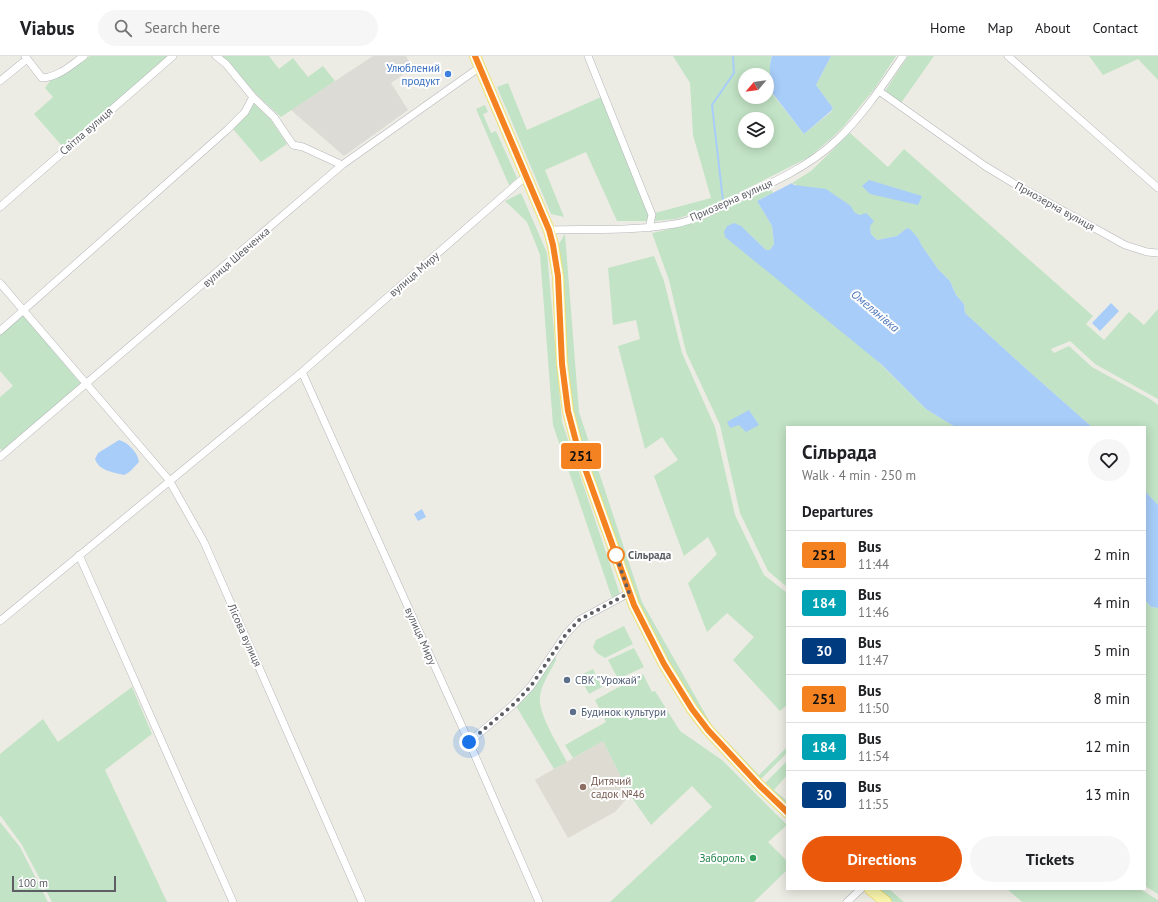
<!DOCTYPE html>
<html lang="en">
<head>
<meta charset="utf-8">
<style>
  :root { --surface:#fff; --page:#f6f6f6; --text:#202124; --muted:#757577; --line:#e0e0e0; --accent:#ea580c }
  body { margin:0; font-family:"PT Sans",sans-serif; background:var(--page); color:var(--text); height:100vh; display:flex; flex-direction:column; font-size:15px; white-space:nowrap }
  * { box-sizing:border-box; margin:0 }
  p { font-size:13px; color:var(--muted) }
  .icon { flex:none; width:22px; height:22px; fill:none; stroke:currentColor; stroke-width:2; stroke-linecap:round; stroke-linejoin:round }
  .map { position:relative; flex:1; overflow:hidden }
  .details { position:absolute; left:786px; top:370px; width:360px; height:464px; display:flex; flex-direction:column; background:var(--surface); border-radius:0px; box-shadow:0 2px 10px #0003 }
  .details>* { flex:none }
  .badge { padding:0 8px; border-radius:3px; font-size:14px; line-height:26px }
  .needle { width:26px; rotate:241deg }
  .fabs { position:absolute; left:738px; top:12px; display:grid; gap:8px }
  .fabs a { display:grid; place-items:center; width:36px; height:36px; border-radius:50%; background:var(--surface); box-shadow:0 2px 10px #0003; font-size:20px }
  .scale { position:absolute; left:12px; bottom:10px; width:104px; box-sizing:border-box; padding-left:4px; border:2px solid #5c5e63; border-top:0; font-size:11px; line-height:14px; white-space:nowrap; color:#5c5e63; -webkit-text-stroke:3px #fff; paint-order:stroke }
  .you { position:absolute; width:20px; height:20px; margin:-10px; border:3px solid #fff; border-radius:50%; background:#1a73e8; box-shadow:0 0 0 6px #1a73e833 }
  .map>.badge { position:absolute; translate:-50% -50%; box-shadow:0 0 0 2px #fff }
  h2 { padding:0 16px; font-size:15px; line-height:36px }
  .round { display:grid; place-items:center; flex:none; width:42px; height:42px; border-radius:21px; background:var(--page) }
  .headline { display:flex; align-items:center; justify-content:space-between; height:68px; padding:0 16px }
  h1 { font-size:19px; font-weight:700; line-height:30px }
  .cta { display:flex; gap:8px; margin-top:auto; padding:8px 16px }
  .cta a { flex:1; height:46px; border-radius:24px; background:var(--accent); color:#fff; font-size:16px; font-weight:700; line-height:46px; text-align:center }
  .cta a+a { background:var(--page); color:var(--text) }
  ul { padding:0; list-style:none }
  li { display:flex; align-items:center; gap:12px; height:48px; padding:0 16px; border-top:1px solid var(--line) }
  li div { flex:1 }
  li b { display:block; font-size:15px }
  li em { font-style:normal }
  li .badge { min-width:44px; font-weight:700; text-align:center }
  header { display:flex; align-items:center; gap:24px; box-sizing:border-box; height:56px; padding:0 20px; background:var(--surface); border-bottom:1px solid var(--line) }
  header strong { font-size:19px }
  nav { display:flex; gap:22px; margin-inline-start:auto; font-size:14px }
  .search { width:280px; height:36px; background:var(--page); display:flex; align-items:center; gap:10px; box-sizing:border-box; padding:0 14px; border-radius:22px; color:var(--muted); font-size:15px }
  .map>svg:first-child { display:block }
  .industrial { fill:#dcdbd6 }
  .education { fill:#dddbd2 }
  .green { fill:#c2e3c5; fill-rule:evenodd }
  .water { fill:#a8cdf9 }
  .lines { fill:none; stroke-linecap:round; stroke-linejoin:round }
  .stream { stroke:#a8cdf9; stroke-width:2 }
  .street-casing { stroke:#b4b5ba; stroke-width:8 }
  .primary-casing { stroke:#e8d162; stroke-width:12 }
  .street { stroke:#fff; stroke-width:7 }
  .primary { stroke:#f9f5ac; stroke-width:11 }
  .line-casing { stroke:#fff; stroke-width:9 }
  .line { stroke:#f58220; stroke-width:6 }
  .walk { stroke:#5c5e63; stroke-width:4; stroke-dasharray:0 7.2 }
  .shop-dot { fill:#3f7fe0; stroke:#fff; stroke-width:1.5 }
  .stop-dot { fill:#fff; stroke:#f58220; stroke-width:2 }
  .service-dot { fill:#5c6f8a; stroke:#fff; stroke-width:1.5 }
  .education-dot { fill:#8d6e63; stroke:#fff; stroke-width:1.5 }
  .leisure-dot { fill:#2e9e5b; stroke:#fff; stroke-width:1.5 }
  .labels { text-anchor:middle; stroke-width:4; stroke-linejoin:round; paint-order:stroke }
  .shop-label { font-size:11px; fill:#366cbe; stroke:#fff; text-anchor:end }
  .street-label { font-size:11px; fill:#5c5e63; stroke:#fff }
  .stop-label { font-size:11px; font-weight:bold; fill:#5c5e63; stroke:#fff; text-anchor:start }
  .service-label { font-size:11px; fill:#4e5e75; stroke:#fff; text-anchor:start }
  .education-label { font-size:11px; fill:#785e54; stroke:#fff; text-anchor:start }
  .leisure-label { font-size:11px; fill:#27864d; stroke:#fff; text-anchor:end }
  .water-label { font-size:12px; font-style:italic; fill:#4c76bb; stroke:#fff }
</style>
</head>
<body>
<header>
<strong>Viabus</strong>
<div class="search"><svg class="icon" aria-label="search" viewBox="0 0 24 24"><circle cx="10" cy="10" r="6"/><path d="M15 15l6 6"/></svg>Search here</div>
<nav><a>Home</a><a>Map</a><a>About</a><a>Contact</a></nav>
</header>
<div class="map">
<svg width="1158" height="846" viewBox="0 0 1158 846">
  <rect width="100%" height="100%" fill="#edece4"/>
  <!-- industrial -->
  <path class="industrial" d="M373,0H406L413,12L391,27L408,54L344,100L291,54Z"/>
  <!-- education -->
  <path class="education" d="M603,685L630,739L615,756L568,782L535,724Z"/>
  <!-- green -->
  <path class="green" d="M90,0H168L63,91L34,58L53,41L45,32L50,25L59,21Z
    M222,0H269L279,13L293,2L308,21L323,10L335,25L281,61L256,38Z
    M673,0H772L770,5V35L804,78L831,56L833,52L816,29L831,0H896L875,32L844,70L834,80L809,101L723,145L697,156L676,163L655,165V157L711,142L693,79L690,27ZM745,19H767V41H745ZM745,63H767V85H745Z
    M908,0H934L901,47L885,35Z
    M1089,0H1158V24L1138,3L1103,19Z
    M508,27L527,74L601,41L650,158L648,165H617L586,96L545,114L564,161L551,158L497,31Z
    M253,47L271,64L287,88L261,106L233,73Z
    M485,49L488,56L483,58L491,77L496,75L517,122L509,129L476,53Z
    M850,77L888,111L904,93L1093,260L1086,268L1104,284L1129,256L1144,269L1158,253V343L1095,308L1070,285L1051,293L1054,297L1069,290L1092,311L1150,343L1158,349V449L1145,435V371H1092L1023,310L965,257L964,248L956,239L950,225L938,213L922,190L918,182L907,172L897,180L877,184L871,178L870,170L860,159L792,127L811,115Z
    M770,132L773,137L757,145L772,170L774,188L770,194H766L741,170L926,353L955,371H787V531L768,515L740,457L720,369L686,296L669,224L652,177L679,171L701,164Z
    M521,137L547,197L562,366L620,538L612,542L553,369L540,199L527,166L505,145Z
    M565,178L579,356L642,546L712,670L759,719L787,691V697L759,725L694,651L636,548L582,392L569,339L564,233L559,188Z
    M654,200L664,225L682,297L715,371L735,459L764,519L787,537V649L780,655L733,604L754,581L727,557L707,576L688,527L717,498L708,481L684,500L654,420L678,404L662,381L645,393L618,290L640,283L636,264L613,269L608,212Z
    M23,259L81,328L2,395L0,392V341L13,330L0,315V279Z
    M1145,544L1151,551L1158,552V838L1145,830Z
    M624,570L633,588L605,602L597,597L593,591L596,584Z
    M634,592L644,611L618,623L608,604Z
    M555,599L556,604C551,615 541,628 540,641C538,658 559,690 567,706L554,713L516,650Z
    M593,613L602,631L589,638L579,620Z
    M643,618L652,636L655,635L680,675L722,704L787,769L768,786L787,805V814L754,846H610L712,751L692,730L651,769L630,739L603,685L573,702L565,689L606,666L595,644Z
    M132,631L152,678L105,714L167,846H52L22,789L0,759V698L43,663L58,686Z
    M787,705V719L774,734L787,745V751L763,729Z
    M0,766L20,791L48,846H0Z
    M878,833H889L904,846H893Z
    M1007,833H1140L1158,844V846H1022Z"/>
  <!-- water -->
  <path class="water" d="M772,0H831L816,29L833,52L831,55L804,78L770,34C771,24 768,10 772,0Z
    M869,124L922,140L918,149L870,138L862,130Z
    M792,127L794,129L826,133L851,150L854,156L860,159L866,157L874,165L870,170L871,178L877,184L897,180L907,172L911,174L918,182L922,190L938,213L950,225L956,239L964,248L965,257L1023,310L1092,371H955L926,353L881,308L725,181L724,176L727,170L734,167L741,170L766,194H770L774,188L772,170L757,145Z
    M1111,247L1119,255L1100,275L1092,267Z
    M749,354L759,369L746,376L739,369L730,372L727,366Z
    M119,384C128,386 138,397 139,406C134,411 130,417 124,419C113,416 99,415 95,403L98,397Z
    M1145,435L1158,449V552L1151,551L1145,544Z
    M422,453L426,461L418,465L414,458Z"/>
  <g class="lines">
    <!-- stream -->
    <path class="stream" d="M723,145L712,49L734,17L733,0"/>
    <defs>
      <path id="street" d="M25,0L42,22C59,21 71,9 84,0
        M216,0L226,8L253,41L274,61L293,89L303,91L342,109
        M588,0L652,159L649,172
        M1008,0L1158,132
        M0,25L27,3
        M879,35L985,110L1013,127L1125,189L1147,196L1158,197
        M0,151L173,0
        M549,174C591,173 634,175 675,168C696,164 715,153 734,144C770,128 809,111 838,83C863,59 883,29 903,0
        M0,227L169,424L204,486L362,846
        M0,275L228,73L245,56L253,41
        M302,316L469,686L539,846
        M0,401L342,109L480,11
        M79,499L233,846
        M0,565L302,316L526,120
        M469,686L514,648L531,630L566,578L579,564L629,537
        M847,846L861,833"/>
      <path id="primary" d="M475,0L549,174L553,189L558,220L562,307L568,355L578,393L634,549L664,608L692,653L708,674L759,729L787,756
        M870,833L886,846"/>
    </defs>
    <!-- street casing -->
    <use href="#street" class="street-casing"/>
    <!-- primary casing -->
    <use href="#primary" class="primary-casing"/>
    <!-- street -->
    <use href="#street" class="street"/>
    <!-- primary -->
    <use href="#primary" class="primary"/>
  </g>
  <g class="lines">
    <defs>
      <path id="line" d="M475,0L549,174L553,189L558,220L562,308L568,355L578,393L634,549L664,608L692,653L708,674L759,729L787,756"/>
    </defs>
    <!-- line casing -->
    <use href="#line" class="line-casing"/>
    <!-- line -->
    <use href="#line" class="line"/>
    <!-- walk -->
    <path class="walk" d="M469,686L514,648L531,630L566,578L579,564L629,537L616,499"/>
  </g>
  <!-- markers -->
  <circle class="shop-dot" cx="448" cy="18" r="4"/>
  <circle class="stop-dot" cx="616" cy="499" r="8"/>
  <g class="service-dot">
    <circle cx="567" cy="624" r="4"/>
    <circle cx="573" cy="656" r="4"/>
  </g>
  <circle class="education-dot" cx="583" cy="731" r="4"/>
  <circle class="leisure-dot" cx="753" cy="802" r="4"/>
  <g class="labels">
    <!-- shop labels -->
    <g class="shop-label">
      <text x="440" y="16">Улюблений<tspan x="440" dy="13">продукт</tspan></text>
    </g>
    <!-- street labels -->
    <g class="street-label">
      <text transform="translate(86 75) rotate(-41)" y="4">Світла вулиця</text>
      <text transform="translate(731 144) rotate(-24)" y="4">Приозерна вулиця</text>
      <text transform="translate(1055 150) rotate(29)" y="4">Приозерна вулиця</text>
      <text transform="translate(236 201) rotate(-41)" y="4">вулиця Шевченка</text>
      <text transform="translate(414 218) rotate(-41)" y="4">вулиця Миру</text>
      <text transform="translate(245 579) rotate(66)" y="4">Лісова вулиця</text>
      <text transform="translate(421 580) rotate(66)" y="4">вулиця Миру</text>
    </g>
    <!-- stop labels -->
    <g class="stop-label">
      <text x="628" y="503">Сільрада</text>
    </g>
    <!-- service labels -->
    <g class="service-label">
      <text x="575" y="628">СВК "Урожай"</text>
      <text x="581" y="660">Будинок культури</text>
    </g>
    <!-- education labels -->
    <g class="education-label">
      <text x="591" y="729">Дитячий<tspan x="591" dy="13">садок №46</tspan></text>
    </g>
    <!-- leisure labels -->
    <g class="leisure-label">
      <text x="745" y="806">Забороль</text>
    </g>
    <!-- water labels -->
    <g class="water-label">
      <text transform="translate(875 255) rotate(40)" y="4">Омелянівка</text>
    </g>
  </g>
</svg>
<div class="fabs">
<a><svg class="needle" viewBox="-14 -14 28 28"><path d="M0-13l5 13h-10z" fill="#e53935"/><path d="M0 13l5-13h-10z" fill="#757577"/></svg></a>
<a><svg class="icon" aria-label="layers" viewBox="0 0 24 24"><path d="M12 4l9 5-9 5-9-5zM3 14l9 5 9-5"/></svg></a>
</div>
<div class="scale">100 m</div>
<div class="you" style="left:469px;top:686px"></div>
<b class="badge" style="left:581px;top:400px;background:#f58220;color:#111">251</b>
<section class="details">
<div class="headline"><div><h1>Сільрада</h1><p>Walk · 4 min · 250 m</p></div><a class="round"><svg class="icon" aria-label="heart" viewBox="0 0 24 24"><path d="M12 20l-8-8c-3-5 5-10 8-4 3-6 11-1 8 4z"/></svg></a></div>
<h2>Departures</h2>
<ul>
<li><span class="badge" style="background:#f58220;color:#111">251</span><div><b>Bus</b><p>11:44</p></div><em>2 min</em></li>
<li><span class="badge" style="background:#00a3b4;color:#fff">184</span><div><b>Bus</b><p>11:46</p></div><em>4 min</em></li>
<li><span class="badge" style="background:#003b80;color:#fff">30</span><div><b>Bus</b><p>11:47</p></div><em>5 min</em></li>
<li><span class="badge" style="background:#f58220;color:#111">251</span><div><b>Bus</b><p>11:50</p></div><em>8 min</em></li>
<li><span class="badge" style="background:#00a3b4;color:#fff">184</span><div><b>Bus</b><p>11:54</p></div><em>12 min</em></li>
<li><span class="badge" style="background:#003b80;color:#fff">30</span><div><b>Bus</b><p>11:55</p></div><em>13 min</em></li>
</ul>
<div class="cta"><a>Directions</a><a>Tickets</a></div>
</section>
</div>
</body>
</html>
